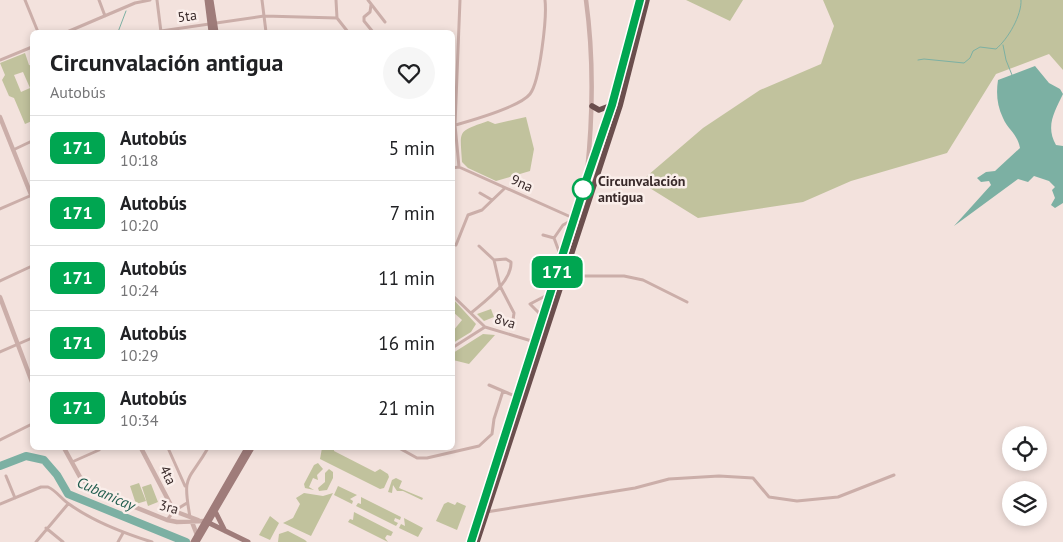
<!DOCTYPE html>
<html lang="es">
<head>
<meta charset="utf-8">
<style>
  :root { --surface:#fff; --page:#f6f6f6; --text:#202124; --muted:#757577; --line:#e0e0e0 }
  body { margin:0; font-family:"PT Sans",sans-serif; background:var(--page); color:var(--text); height:100vh; display:flex; flex-direction:column; font-size:19px; white-space:nowrap }
  * { box-sizing:border-box; margin:0 }
  p { font-size:16px; color:var(--muted) }
  .icon { flex:none; width:28px; height:28px; fill:none; stroke:currentColor; stroke-width:2; stroke-linecap:round; stroke-linejoin:round }
  .map { position:relative; flex:1; overflow:hidden }
  .drawer { position:absolute; left:30px; top:30px; width:425px; height:420px; display:flex; flex-direction:column; background:var(--surface); border-radius:8px; box-shadow:0 2px 8px #0003 }
  .drawer>* { flex:none }
  .badge { padding:0 10px; border-radius:8px; font-size:18px; line-height:32px }
  .tools { position:absolute; left:1002px; top:426px; display:grid; gap:10px }
  .tools a { display:grid; place-items:center; width:45px; height:45px; border-radius:50%; background:var(--surface); box-shadow:0 2px 8px #0003; font-size:25px }
  .map>.badge { position:absolute; translate:-50% -50%; box-shadow:0 0 0 2px #fff }
  .round { display:grid; place-items:center; flex:none; width:52px; height:52px; border-radius:26px; background:var(--page) }
  .head { display:flex; align-items:center; justify-content:space-between; height:85px; padding:0 20px }
  h1 { font-size:24px; font-weight:700; line-height:38px }
  ul { padding:0; list-style:none }
  li { display:flex; align-items:center; gap:15px; height:65px; padding:0 20px; border-top:1px solid var(--line) }
  li div { flex:1 }
  li b { display:block; font-size:19px }
  li em { font-style:normal }
  li .badge { min-width:55px; font-weight:700; text-align:center }
  .map>svg:first-child { display:block }
  .green { fill:#c1c29d; fill-rule:evenodd }
  .water { fill:#7cb0a3 }
  .lines { fill:none; stroke-linecap:round; stroke-linejoin:round }
  .stream { stroke:#7cb0a3; stroke-width:1 }
  .river { stroke:#7cb0a3; stroke-width:8 }
  .minor { stroke:#cbaea9; stroke-width:3 }
  .tertiary { stroke:#cbaea9; stroke-width:4.5 }
  .secondary { stroke:#9f7c7a; stroke-width:5 }
  .trunk { stroke:#6a4e4d; stroke-width:5.5 }
  .line-casing { stroke:#fff; stroke-width:11 }
  .line { stroke:#00a651; stroke-width:8 }
  .stop-dot { fill:#fff; stroke:#00a651; stroke-width:2.5 }
  .labels { text-anchor:middle; stroke-width:5; stroke-linejoin:round; paint-order:stroke }
  .street-label { font-size:14px; fill:#382929; stroke:#faeeea }
  .stop-label { font-size:14px; font-weight:bold; fill:#382929; stroke:#faeeea; text-anchor:start }
  .water-label { font-size:15px; font-style:italic; fill:#1e5b4c; stroke:#faeeea }
</style>
</head>
<body>
<div class="map">
<svg width="1063" height="542" viewBox="0 0 1063 542">
  <rect width="100%" height="100%" fill="#f3e2dd"/>
  <!-- green -->
  <path class="green" d="M686,0H743L730,21Z
    M823,0H1063V70L1049,54L996,74L947,153L851,181L803,202L698,218L640,182L703,128L760,90L821,64L834,26Z
    M25,53L29,65L32,66V121L25,124L14,98L9,96L2,80L5,75L0,63ZM23,72L30,88L21,92L14,75Z
    M526,117L534,149L530,171L496,181L468,168L462,162C460,129 457,132 488,121L495,124Z
    M453,299L476,324L471,332L453,343V331L462,320L453,312Z
    M491,309L494,317L484,321L477,314Z
    M483,334L495,335L469,364L453,360V353Z
    M322,448H334V451L375,472L380,469L388,474L389,477L384,488L380,489L320,459Z
    M318,463L323,469L317,475L318,480L313,478L309,487L314,490L305,488L304,484L314,465Z
    M329,469L333,472V478L327,490L319,491L318,488L325,482V473Z
    M396,478L402,481L399,488L423,498L422,500L403,491H397L393,485L392,493L388,492L392,480Z
    M139,483L146,501L136,504L130,486Z
    M151,484L158,502L148,506L142,487Z
    M338,486L357,495L350,499L353,501L352,504L334,495Z
    M304,493L323,496L333,493L311,536L283,523L293,518L300,504L296,498Z
    M361,497L401,517L400,520L395,518L394,521L398,523L396,526L356,506L358,503L361,504Z
    M448,502L455,505L457,502L466,506L457,530L436,521L444,504Z
    M354,512L393,532L391,536L387,535L385,538L388,542L348,522L350,519L353,520Z
    M270,516L279,523L270,540L259,535Z
    M404,518L423,528L418,537L399,528L401,524L405,526Z
    M288,531L305,540L307,542H278L279,534Z"/>
  <!-- water -->
  <path class="water" d="M1035,66L1049,83L1060,89L1063,94C1055,111 1045,126 1056,145L1063,146V203L1055,208L1051,205L1055,198L1052,190L1055,187L1049,181L1034,176L1028,182L1018,179L954,226L991,185L989,181L981,182L977,178L986,172L995,171L1020,148C1017,133 1008,130 1003,118C997,106 996,93 998,80Z"/>
  <g class="lines">
    <!-- stream -->
    <path class="stream" d="M118,32L126,11
      M1003,45L1006,60L1012,75
      M918,60L924,59L964,63L970,58L973,51L980,47L996,49C1008,39 1022,15 1021,0"/>
    <!-- river -->
    <path class="river" d="M0,466L26,456L44,460L57,475L68,494L186,542"/>
    <!-- minor -->
    <path class="minor" d="M25,0L38,32
      M99,0L105,16
      M157,0L161,32
      M262,0L266,32
      M336,0L337,18
      M368,0L385,22
      M371,5L370,12L364,17V21L373,32
      M337,18L348,32
      M161,31L264,16L337,18
      M67,32L135,3L150,0
      M0,60L32,47
      M452,126C470,121 520,107 530,94C540,81 547,17 545,0
      M13,150L32,141
      M459,167L455,125L460,0
      M452,168L459,167L582,222
      M480,193L492,200
      M0,209L32,195
      M543,235L554,238
      M452,244L456,245L468,215L482,210L505,188
      M479,246L494,260L500,286L514,313L513,320
      M561,257L554,238L563,225L574,219
      M564,276H624L643,280L687,302
      M0,281L32,266
      M452,295L485,327L535,342
      M471,313C485,301 512,282 511,262L506,259L494,260
      M542,316L530,304L551,293L541,276L546,262
      M452,348L485,327
      M0,352L32,338
      M489,385L517,397
      M0,440L32,424
      M168,448L185,486
      M399,448L417,458H427L479,446L492,434L494,419L503,391
      M72,462L99,450L98,448
      M6,476L15,498
      M0,504L41,487H48C57,491 61,499 69,504C94,522 123,533 152,542
      M480,513L635,488L669,479L719,476L753,478L769,497L797,501L838,497L894,475
      M190,517C182,473 188,483 208,448
      M167,520L174,511L187,503
      M46,528L63,542
      M36,542L68,504
      M118,542L123,533"/>
    <!-- tertiary -->
    <path class="tertiary" d="M586,0C594,58 593,115 587,173
      M0,117L32,197
      M0,297L32,382
      M64,448L80,477L91,487L105,495L167,520L177,522L205,521
      M141,448L174,511L198,520
      M192,522L197,535"/>
    <!-- secondary -->
    <path class="secondary" d="M207,0L211,32
      M211,0L216,32
      M215,511L225,531
      M205,521L248,542
      M193,542L247,448
      M197,542L252,448"/>
    <!-- trunk -->
    <path class="trunk" d="M592,106L599,110L612,105
      M471,542L587,178L612,105L640,0
      M477,542L620,106L647,0"/>
  </g>
  <g class="lines">
    <defs>
      <path id="line" d="M471,542L587,178L612,105L640,0"/>
    </defs>
    <!-- line casing -->
    <use href="#line" class="line-casing"/>
    <!-- line -->
    <use href="#line" class="line"/>
  </g>
  <!-- markers -->
  <circle class="stop-dot" cx="583" cy="189" r="10"/>
  <g class="labels">
    <!-- street labels -->
    <g class="street-label">
      <text transform="translate(187 16) rotate(-8)" y="5">5ta</text>
      <text transform="translate(522 183) rotate(24)" y="5">9na</text>
      <text transform="translate(505 321) rotate(16)" y="5">8va</text>
      <text transform="translate(168 475) rotate(63)" y="5">4ta</text>
      <text transform="translate(169 507) rotate(15)" y="5">3ra</text>
    </g>
    <!-- stop labels -->
    <g class="stop-label">
      <text x="598" y="186">Circunvalación<tspan x="598" dy="16">antigua</tspan></text>
    </g>
    <!-- water labels -->
    <g class="water-label">
      <text transform="translate(106 494) rotate(24)" y="5">Cubanicay</text>
    </g>
  </g>
</svg>
<div class="tools">
<a><svg class="icon" aria-label="locate" viewBox="0 0 24 24"><circle cx="12" cy="12" r="6"/><path d="M12 2v4M12 18v4M2 12h4M18 12h4"/></svg></a>
<a><svg class="icon" aria-label="layers" viewBox="0 0 24 24"><path d="M12 4l9 5-9 5-9-5zM3 14l9 5 9-5"/></svg></a>
</div>
<b class="badge" style="left:557px;top:272px;background:#00a651;color:#fff">171</b>
<section class="drawer">
<div class="head"><div><h1>Circunvalación antigua</h1><p>Autobús</p></div><a class="round"><svg class="icon" aria-label="heart" viewBox="0 0 24 24"><path d="M12 20l-8-8c-3-5 5-10 8-4 3-6 11-1 8 4z"/></svg></a></div>
<ul>
<li><span class="badge" style="background:#00a651;color:#fff">171</span><div><b>Autobús</b><p>10:18</p></div><em>5 min</em></li>
<li><span class="badge" style="background:#00a651;color:#fff">171</span><div><b>Autobús</b><p>10:20</p></div><em>7 min</em></li>
<li><span class="badge" style="background:#00a651;color:#fff">171</span><div><b>Autobús</b><p>10:24</p></div><em>11 min</em></li>
<li><span class="badge" style="background:#00a651;color:#fff">171</span><div><b>Autobús</b><p>10:29</p></div><em>16 min</em></li>
<li><span class="badge" style="background:#00a651;color:#fff">171</span><div><b>Autobús</b><p>10:34</p></div><em>21 min</em></li>
</ul>
</section>
</div>
</body>
</html>
